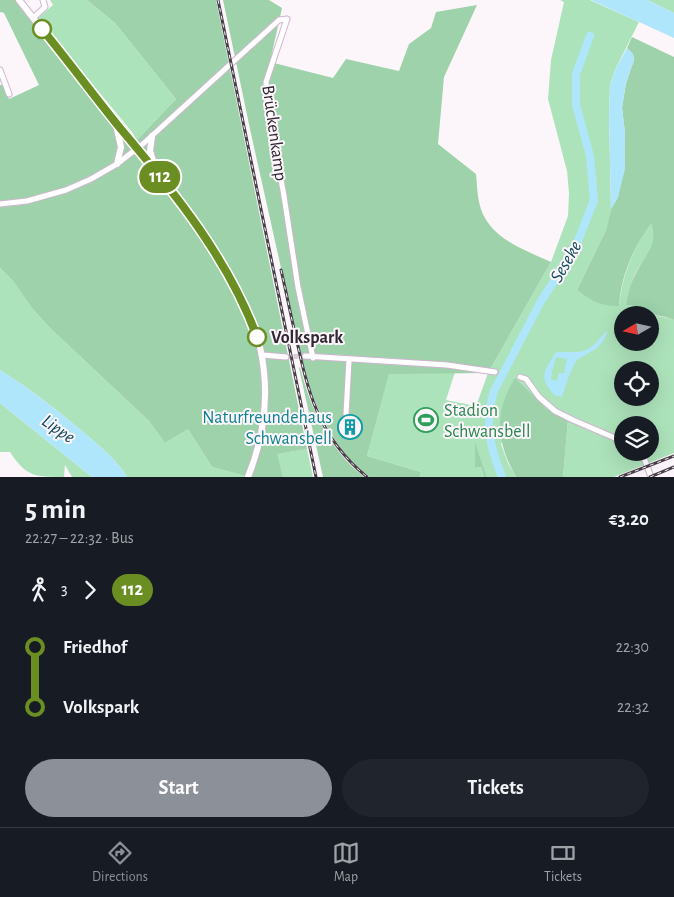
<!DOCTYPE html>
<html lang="en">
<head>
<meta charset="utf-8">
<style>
  :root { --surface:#171b24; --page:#20242c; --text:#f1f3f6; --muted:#9ea1a6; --line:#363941; --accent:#8c9099 }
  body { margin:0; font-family:"Alegreya Sans",sans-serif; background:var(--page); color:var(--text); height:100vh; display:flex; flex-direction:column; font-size:19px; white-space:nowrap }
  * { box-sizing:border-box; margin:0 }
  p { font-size:16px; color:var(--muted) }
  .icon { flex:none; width:28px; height:28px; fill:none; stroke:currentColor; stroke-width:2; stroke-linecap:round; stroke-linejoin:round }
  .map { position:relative; height:477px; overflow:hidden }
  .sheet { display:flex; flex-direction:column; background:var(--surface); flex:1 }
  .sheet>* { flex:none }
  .badge { padding:0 10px; border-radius:16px; font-size:18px; line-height:32px }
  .needle { width:32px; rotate:261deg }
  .buttons { position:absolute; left:614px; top:306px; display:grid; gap:10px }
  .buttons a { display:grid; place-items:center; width:45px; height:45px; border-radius:50%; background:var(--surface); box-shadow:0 5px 20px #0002; font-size:25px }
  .map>.badge { position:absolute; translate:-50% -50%; box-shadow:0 0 0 2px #fff }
  .legs { display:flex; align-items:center; gap:8px; height:55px; padding:0 25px; font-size:16px }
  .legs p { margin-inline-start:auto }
  .head { display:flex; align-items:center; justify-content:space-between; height:85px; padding:0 25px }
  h1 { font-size:28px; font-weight:700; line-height:38px }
  .action { display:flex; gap:10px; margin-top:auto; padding:10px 25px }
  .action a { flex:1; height:58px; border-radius:30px; background:var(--accent); color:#fff; font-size:20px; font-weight:700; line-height:58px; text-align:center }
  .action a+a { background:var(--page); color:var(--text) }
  ul { padding:0 25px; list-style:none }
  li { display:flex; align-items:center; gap:18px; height:60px; font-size:19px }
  li i { display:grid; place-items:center; width:8px; height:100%; margin:0 6px; background:currentColor }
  li i::after { content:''; width:12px; height:12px; margin:-6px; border:4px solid; border-radius:50%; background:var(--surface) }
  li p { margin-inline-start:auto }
  li:first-child i { background:linear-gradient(#0000 50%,currentColor 0) }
  li:last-child i { background:linear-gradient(currentColor 50%,#0000 0) }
  .tab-bar { display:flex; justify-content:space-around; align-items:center; height:70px; border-top:1px solid var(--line); background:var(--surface); font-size:14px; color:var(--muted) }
  .tab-bar a { display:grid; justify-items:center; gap:2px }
  .tab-bar .current { color:var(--accent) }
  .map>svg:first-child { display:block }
  .green { fill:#ade3bb; fill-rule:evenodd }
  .forest { fill:#9dd2ab }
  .water { fill:#b0e6fc; fill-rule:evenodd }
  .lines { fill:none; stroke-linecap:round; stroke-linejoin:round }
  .river { stroke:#b0e6fc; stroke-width:8 }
  .minor-tunnel { stroke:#d4cdd3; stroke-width:5; stroke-dasharray:5 2.5; stroke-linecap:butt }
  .minor-casing { stroke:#d1b5cf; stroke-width:7 }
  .major-casing { stroke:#d1b5cf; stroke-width:8 }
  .minor { stroke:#fff; stroke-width:5 }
  .major { stroke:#fff; stroke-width:6 }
  .rail-casing { stroke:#483f48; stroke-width:3 }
  .rail { stroke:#fcf6fb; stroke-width:1; stroke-dasharray:4; stroke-linecap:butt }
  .line-1-casing { stroke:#fff; stroke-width:11 }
  .line-1 { stroke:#6b8e23; stroke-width:8 }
  .stop-1-dot { fill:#fff; stroke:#6b8e23; stroke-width:2.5 }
  .labels { text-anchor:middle; stroke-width:4; stroke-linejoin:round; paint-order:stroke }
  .street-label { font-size:18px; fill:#322832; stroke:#fcf6fb }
  .stop-label { font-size:18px; font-weight:bold; fill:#322832; stroke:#fcf6fb; text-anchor:start }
  .leisure-label { font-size:18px; fill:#27864d; stroke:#fcf6fb; text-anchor:start }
  .culture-label { font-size:18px; fill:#0d838f; stroke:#fcf6fb; text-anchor:end }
  .water-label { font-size:19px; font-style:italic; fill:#104a5d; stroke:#fcf6fb }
</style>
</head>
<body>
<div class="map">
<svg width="674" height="477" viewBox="0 0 674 477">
  <rect width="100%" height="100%" fill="#fcf6fb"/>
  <!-- green -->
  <path class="green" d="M50,0H87L115,23L176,99L137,140L132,132L38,18L53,5Z
    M560,0H590L639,22L615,70L610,85L609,115L611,209L606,230L577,290L619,306C622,276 633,248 651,224C659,248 644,255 635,274C630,284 629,295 626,305C635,304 638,309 646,312C655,317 665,316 674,320V453L614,477H563L568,420L546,408L532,396L501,444L508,463L516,477H487L475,443L476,468L481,467L484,477H420L421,472L367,456L389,373L455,372L446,400L476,406L488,373L551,262L568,216L569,193L567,171L548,99L551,60L564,2ZM622,315H650V342H622ZM622,370H650V398H622ZM622,425H650V452H622Z
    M647,0H674V13Z
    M0,268L13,281L32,308L49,327L149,421L165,443L188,429L212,467L249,477H127C118,462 103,449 90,438C61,413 32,390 0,370Z
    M0,403L92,477H72L65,465L64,477C36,477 26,477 10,452H0Z
    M307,449L313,477H283L276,454Z"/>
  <!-- forest -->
  <path class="forest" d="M0,0H15L33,23L38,18L137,140L176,99L115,23L87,0H216L307,449L277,454L283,477H249L212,467L188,429L165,443L149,421L49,327L32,308L13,281L0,268V85H4L9,99L39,85L4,13L0,12Z
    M223,0H269L282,8L270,62L333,78L346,59L399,71L409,44L431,28L436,12L477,5L444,77L438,144L476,174C477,183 477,193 479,202C486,237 522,249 551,262L488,373L389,374L367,456L421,472L420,477H370C332,449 314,406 302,362L250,129Z
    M632,37L674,57V320C666,316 658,316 649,314C640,311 636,304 626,305C628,295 630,284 635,275C643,256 659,247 651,224C633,248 621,276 619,306C600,306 592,301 577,290L606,230L611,209L618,197L625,133L622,108L626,83L634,60L633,54L627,48Z
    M300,367C311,410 329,449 364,477H323L299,368Z
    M515,378L546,408L568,420L563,477H516C497,443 493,413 515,378Z
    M475,436V442L487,477H484L481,467L475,468Z"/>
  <!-- water -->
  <path class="water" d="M591,0H647L674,13V38Z
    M627,48L633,54L634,60L626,83L622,108L625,133V169L618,197L611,209L609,115L610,85L615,70Z
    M606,331L607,332C605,342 596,350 587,354C583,357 580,357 577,360C571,368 565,387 562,397L554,395C538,376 544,371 556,352C563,351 570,353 577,352C591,351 598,341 606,331ZM556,357L567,359L564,373H559L557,381L551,380L552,372L551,370L553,369Z
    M0,370C32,390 61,413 90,438C103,449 118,462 127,477H92L0,403Z"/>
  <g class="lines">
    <!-- river -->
    <path class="river" d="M502,477C490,448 484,422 494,391L541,301L574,251L594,200L590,156L576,105V74L590,36"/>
    <!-- minor-tunnel -->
    <path class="minor-tunnel" d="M286,357L305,356"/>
    <defs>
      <path id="minor" d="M33,18L45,7L43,0
        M0,70L9,94
        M0,204L27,201L66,190L91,179L117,164L144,143L279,20L287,19L266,82L267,102L284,196L298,287L313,358
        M262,355L286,357
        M305,356L447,365L495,372
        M520,377L526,379L539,397L555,411L573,420L622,441
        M346,414L349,360
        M642,452L651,477"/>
      <path id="major" d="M19,0C51,41 83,82 116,122C166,184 241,269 260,347C270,392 265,435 248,477
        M116,125L121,147L117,164
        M152,136L150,151L155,167"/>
    </defs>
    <!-- minor casing -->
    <use href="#minor" class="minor-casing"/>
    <!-- major casing -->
    <use href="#major" class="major-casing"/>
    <!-- minor -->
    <use href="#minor" class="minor"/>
    <!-- major -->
    <use href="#major" class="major"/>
    <defs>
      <path id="rail" d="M218,0L316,477
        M281,270C286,291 290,312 295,333C308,392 318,437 367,477
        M620,477L674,456
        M650,477L674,467"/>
    </defs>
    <!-- rail casing -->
    <use href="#rail" class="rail-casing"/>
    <!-- rail -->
    <use href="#rail" class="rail"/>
  </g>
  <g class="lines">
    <defs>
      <path id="line-1" d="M42,29C69,62 94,96 120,128C174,192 228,258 257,337"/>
    </defs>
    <!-- line-1 casing -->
    <use href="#line-1" class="line-1-casing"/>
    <!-- line-1 -->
    <use href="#line-1" class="line-1"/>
  </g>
  <!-- icons -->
  <defs>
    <symbol id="stadium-ring" viewBox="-11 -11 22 22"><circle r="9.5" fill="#fcf6fb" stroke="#2e9e5b" stroke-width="1.5"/><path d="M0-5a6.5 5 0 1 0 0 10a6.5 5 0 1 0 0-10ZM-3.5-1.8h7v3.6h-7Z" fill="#2e9e5b"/></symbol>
    <symbol id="building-ring" viewBox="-11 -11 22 22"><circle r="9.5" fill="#fcf6fb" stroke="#0f9aa8" stroke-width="1.5"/><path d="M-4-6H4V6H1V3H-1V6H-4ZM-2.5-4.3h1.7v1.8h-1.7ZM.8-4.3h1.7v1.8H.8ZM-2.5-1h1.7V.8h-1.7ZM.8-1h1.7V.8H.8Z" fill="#0f9aa8"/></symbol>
  </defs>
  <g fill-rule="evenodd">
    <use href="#stadium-ring" x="412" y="406" width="28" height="28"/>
    <use href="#building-ring" x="336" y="413" width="28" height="28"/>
  </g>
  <!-- markers -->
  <g class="stop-1-dot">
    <circle cx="42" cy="29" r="9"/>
    <circle cx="257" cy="337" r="9"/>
  </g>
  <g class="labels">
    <!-- street labels -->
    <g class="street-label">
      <text transform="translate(275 133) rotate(82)" y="6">Brückenkamp</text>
    </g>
    <!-- stop labels -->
    <g class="stop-label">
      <text x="271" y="343">Volkspark</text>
    </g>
    <!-- leisure labels -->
    <g class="leisure-label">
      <text x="444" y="416">Stadion<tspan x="444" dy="21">Schwansbell</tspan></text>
    </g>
    <!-- culture labels -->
    <g class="culture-label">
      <text x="332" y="423">Naturfreundehaus<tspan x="332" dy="21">Schwansbell</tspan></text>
    </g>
    <!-- water labels -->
    <g class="water-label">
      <text transform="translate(565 261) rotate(-60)" y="7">Seseke</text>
      <text transform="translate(59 428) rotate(35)" y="7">Lippe</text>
    </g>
  </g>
</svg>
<div class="buttons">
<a><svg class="needle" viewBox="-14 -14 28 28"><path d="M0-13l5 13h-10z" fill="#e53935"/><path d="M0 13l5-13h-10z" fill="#9ea1a6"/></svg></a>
<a><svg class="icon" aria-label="locate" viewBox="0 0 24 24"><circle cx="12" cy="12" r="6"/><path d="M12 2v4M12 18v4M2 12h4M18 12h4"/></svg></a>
<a><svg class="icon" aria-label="layers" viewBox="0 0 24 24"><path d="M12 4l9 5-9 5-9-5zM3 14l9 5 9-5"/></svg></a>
</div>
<b class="badge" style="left:160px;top:177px;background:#6b8e23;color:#fff">112</b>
</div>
<section class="sheet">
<div class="head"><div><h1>5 min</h1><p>22:27 – 22:32 · Bus</p></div><b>€3.20</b></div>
<div class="legs"><svg class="icon" aria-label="walk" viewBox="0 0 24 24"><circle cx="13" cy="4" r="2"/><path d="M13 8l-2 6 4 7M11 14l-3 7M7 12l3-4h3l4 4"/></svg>3<svg class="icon" aria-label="forward" viewBox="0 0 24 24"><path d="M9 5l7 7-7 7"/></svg><b class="badge" style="background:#6b8e23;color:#fff">112</b></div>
<ul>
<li><i style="color:#6b8e23"></i><b>Friedhof</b><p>22:30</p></li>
<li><i style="color:#6b8e23"></i><b>Volkspark</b><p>22:32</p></li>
</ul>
<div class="action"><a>Start</a><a>Tickets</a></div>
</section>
<nav class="tab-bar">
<a class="current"><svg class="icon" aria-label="directions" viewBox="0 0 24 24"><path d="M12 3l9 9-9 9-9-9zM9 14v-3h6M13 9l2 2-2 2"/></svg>Directions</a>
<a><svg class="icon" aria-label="map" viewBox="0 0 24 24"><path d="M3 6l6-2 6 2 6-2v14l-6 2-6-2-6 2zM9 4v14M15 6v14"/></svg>Map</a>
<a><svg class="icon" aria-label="tickets" viewBox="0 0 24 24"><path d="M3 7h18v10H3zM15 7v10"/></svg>Tickets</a>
</nav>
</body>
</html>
